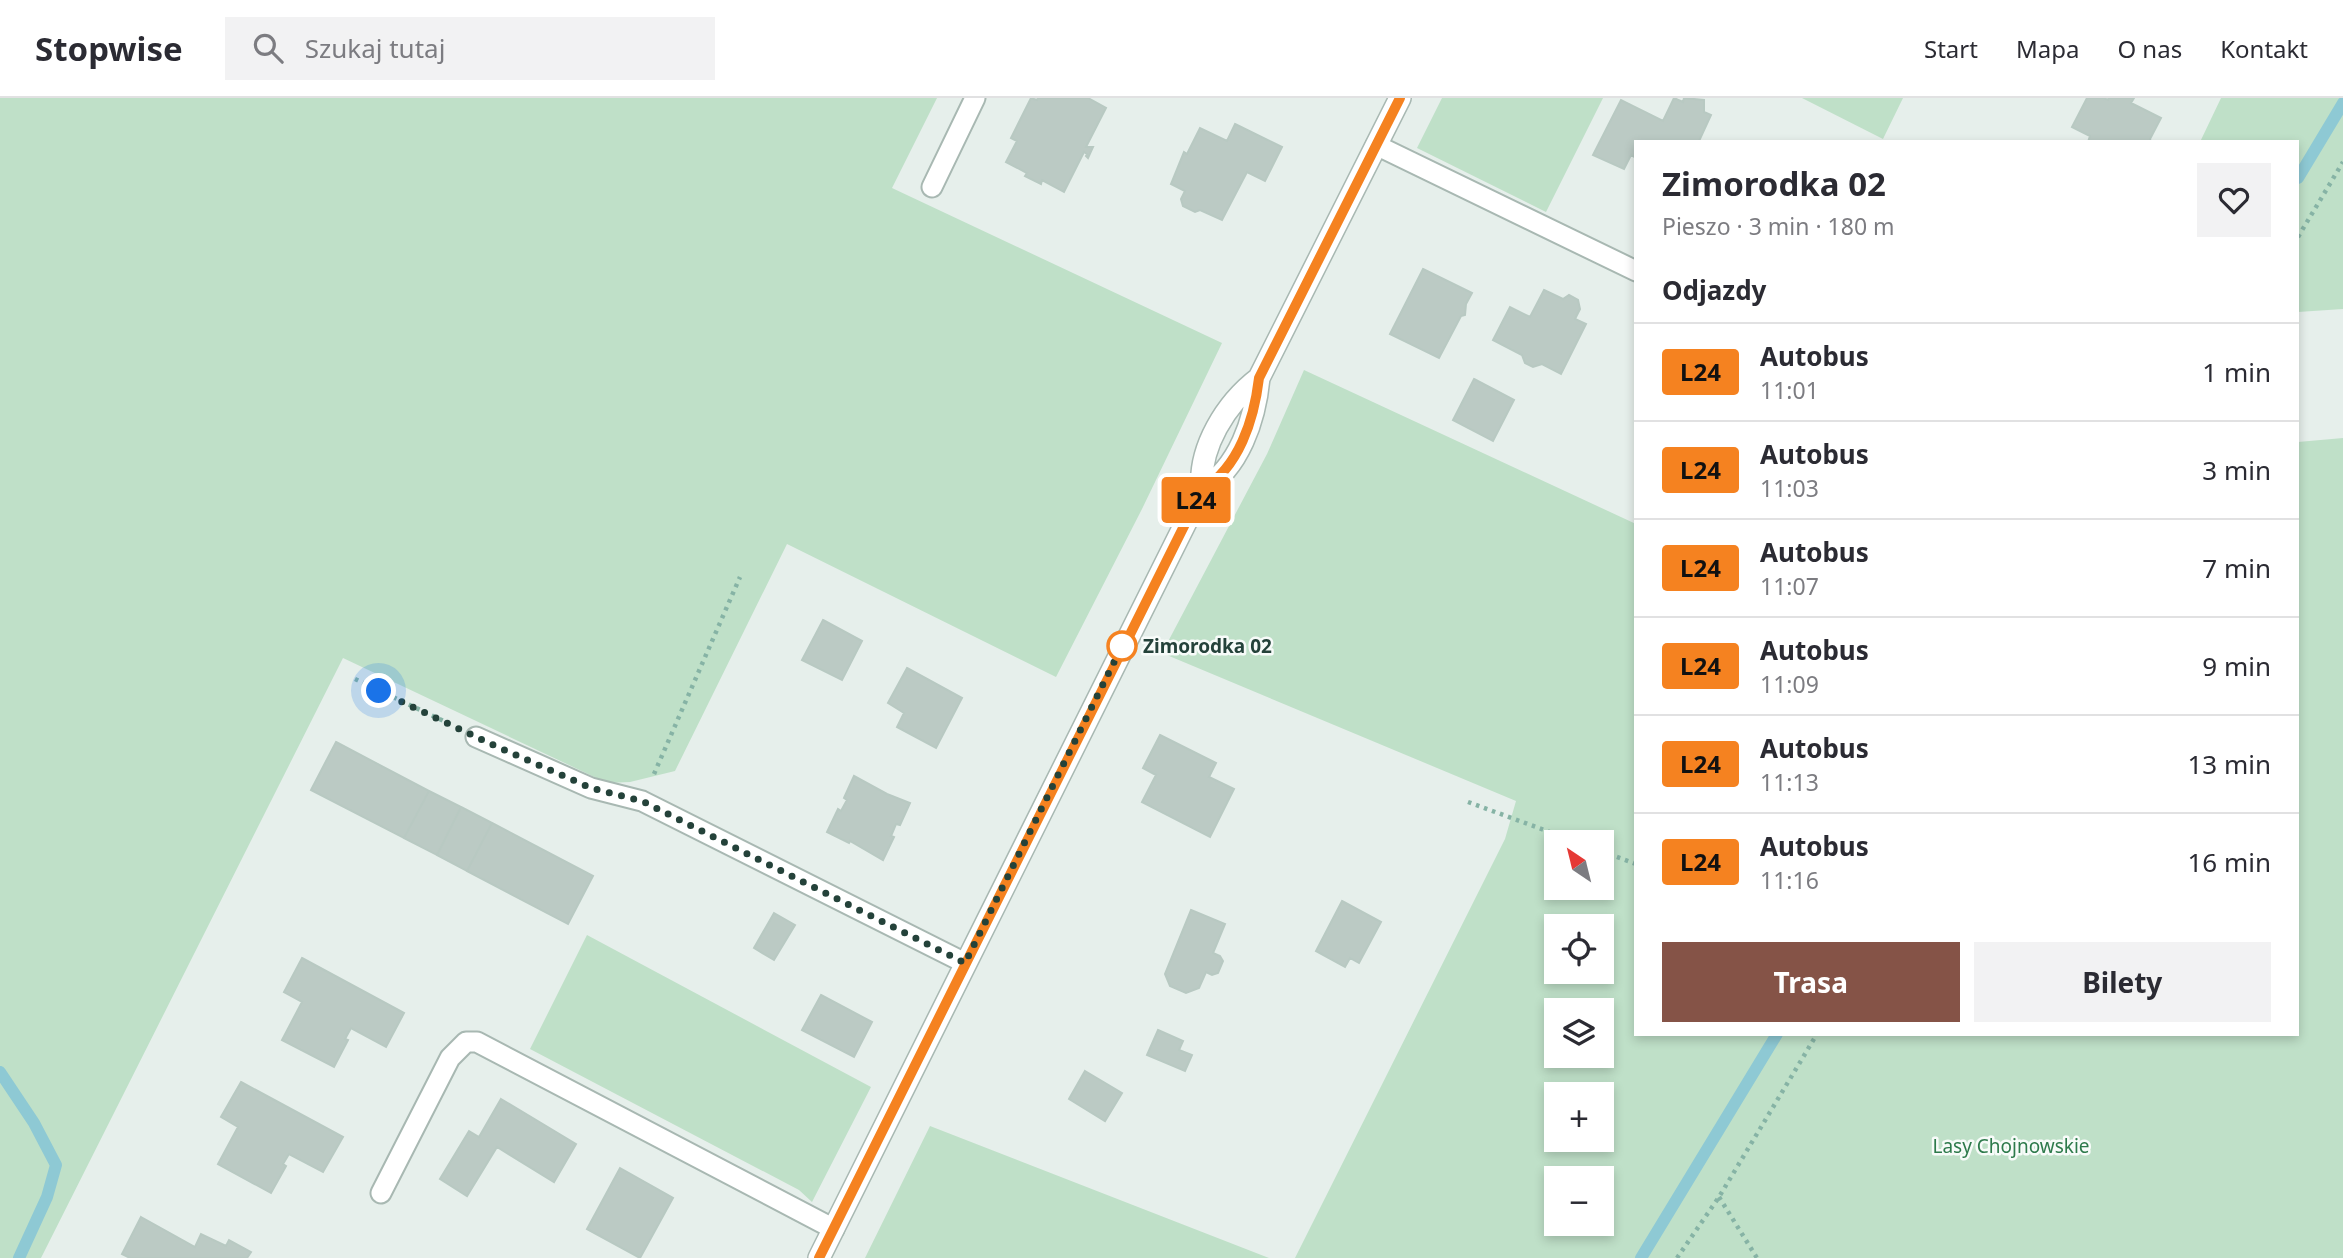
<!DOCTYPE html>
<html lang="pl">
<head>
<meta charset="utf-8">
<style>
  :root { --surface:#fff; --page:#f2f2f3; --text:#2b2b33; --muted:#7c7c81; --line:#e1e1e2; --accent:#855347 }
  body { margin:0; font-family:"Noto Sans",sans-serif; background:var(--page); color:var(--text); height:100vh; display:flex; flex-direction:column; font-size:26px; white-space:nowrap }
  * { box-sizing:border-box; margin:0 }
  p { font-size:23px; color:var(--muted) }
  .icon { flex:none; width:38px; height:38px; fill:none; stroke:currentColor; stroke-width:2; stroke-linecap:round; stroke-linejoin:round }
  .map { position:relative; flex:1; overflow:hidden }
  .side { position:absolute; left:1634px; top:42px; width:665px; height:896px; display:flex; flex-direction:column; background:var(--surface); border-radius:0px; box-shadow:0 4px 10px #0003 }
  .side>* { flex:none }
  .badge { padding:0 14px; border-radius:5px; font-size:24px; line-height:46px }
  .needle { width:46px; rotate:325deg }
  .controls { position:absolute; left:1544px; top:732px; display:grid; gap:14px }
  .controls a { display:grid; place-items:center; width:70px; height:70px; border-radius:0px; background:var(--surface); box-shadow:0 4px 10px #0003; font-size:35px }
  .you { position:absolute; width:35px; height:35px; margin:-18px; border:5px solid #fff; border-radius:50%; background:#1a73e8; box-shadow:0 0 0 10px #1a73e833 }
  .map>.badge { position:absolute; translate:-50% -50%; box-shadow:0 0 0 4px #fff }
  h2 { padding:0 28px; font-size:26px; line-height:63px }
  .round { display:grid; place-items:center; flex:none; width:74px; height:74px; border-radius:0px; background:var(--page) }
  .head { display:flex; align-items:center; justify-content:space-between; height:119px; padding:0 28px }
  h1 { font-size:33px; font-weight:700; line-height:52px }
  .button { display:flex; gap:14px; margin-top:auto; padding:14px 28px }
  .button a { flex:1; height:80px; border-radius:0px; background:var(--accent); color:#fff; font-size:28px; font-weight:700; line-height:80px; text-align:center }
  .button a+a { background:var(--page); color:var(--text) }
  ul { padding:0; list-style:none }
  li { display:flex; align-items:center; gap:21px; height:98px; padding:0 28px; border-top:2px solid var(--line) }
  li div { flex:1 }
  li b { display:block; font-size:26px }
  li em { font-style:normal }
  li .badge { min-width:77px; font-weight:700; text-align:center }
  header { display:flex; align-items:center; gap:42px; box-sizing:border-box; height:98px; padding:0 35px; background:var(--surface); border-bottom:2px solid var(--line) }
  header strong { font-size:33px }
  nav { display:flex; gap:38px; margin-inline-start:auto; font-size:24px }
  .search { width:490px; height:63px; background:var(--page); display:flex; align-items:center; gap:18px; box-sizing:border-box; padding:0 24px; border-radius:0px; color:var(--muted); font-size:26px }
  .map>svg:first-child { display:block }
  .green { fill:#bfe0c8; fill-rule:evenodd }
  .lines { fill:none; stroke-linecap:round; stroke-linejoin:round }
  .stream { stroke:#8ec9d4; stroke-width:12 }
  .building { fill:#bbcac4; stroke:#b8c9c2; stroke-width:2 }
  .service-casing { stroke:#a8b8b2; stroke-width:23 }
  .minor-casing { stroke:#a8b8b2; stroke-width:24 }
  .path { stroke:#86b3a5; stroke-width:4.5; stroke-dasharray:3.5 5; stroke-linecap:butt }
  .service { stroke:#fff; stroke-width:19 }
  .minor { stroke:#fff; stroke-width:21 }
  .line-casing { stroke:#fff; stroke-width:16 }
  .line { stroke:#f58220; stroke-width:10 }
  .walk { stroke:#24423a; stroke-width:7; stroke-dasharray:0 12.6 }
  .stop-dot { fill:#fff; stroke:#f58220; stroke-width:3.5 }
  .labels { text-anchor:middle; stroke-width:5; stroke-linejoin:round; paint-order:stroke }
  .stop-label { font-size:19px; font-weight:bold; fill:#24423a; stroke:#f7fbf9; text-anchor:start }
  .park-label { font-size:19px; fill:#2d7a4b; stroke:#f7fbf9 }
</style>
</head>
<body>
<header>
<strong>Stopwise</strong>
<div class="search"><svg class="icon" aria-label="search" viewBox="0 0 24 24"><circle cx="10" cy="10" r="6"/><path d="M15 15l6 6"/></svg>Szukaj tutaj</div>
<nav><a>Start</a><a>Mapa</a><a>O nas</a><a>Kontakt</a></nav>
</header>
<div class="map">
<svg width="2343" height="1160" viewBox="0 0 2343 1160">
  <rect width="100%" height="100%" fill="#e6efeb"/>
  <!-- green -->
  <path class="green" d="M0,0H937L892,90L1222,245L1142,411L1056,579L787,446L675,673L630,684L607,685L343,560L41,1160H0Z
    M1442,0H1603L1546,114L1417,50Z
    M1802,0H1903L1883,41Z
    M2221,0H2343V211L2298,214V44H2200Z
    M1304,272L1636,426V936H2298V344L2343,340V1160H1295L1505,741L1516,703L1162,555L1267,356ZM1556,744H1601V789H1556ZM1556,828H1601V873H1556ZM1556,912H1601V957H1556ZM1556,996H1601V1041H1556ZM1556,1080H1601V1125H1556Z
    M587,837L871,989L812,1104L799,1092L530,951Z
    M930,1028L1269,1160H865Z"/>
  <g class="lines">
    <!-- stream -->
    <path class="stream" d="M2298,80L2343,5
      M0,974L34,1025L56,1067L47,1099L19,1160
      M1641,1160L1777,936"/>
  </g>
  <!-- building -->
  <path class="building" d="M1031,0L1037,2L1038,0H1088L1106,10L1086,49H1093L1088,60L1086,58L1087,56L1084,54L1064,94L1042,82L1041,86L1025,78L1027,75L1006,64L1017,43L1011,40Z
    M1674,0L1683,4L1684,0L1704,2V14L1711,17L1699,43L1702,44H1636V60L1631,57L1624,71L1593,57L1621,2L1663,23Z
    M2087,0H2104L2108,2L2109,0H2134L2131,5L2161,20L2150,41L2151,44H2088L2090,38L2072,29Z
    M1235,26L1282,49L1265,83L1247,74L1222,122L1200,112L1195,114L1183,108L1181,101L1185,93L1171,86L1184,54L1187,56L1200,30L1227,43Z
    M1423,171L1472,195L1466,206L1465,217L1461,218L1439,260L1390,236Z
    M1544,192L1563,201L1569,197L1578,202L1580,211L1575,221L1586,226L1561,276L1542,266L1533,269L1525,265L1522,257L1493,242L1510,209L1530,219Z
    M1474,281L1514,302L1493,343L1453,322Z
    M823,522L862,543L842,582L802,562Z
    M907,570L962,600L936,650L897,629L904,615L888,605Z
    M1160,637L1216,665L1209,679L1234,691L1210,739L1142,704L1156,677L1143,670Z
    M336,644L429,693L404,740L311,692Z
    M854,678L887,696L910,705L900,727L896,726L891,738L894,739L883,762L850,743L849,745L827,734L838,711L841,713L847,702L844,700Z
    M429,693L461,709L437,757L404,740Z
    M461,709L492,725L467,773L437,757Z
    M492,725L593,778L568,826L467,773Z
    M1342,803L1381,824L1359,865L1350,860L1345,869L1316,853Z
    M1191,812L1225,826L1213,855L1220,858L1223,863L1218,875L1212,877L1206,874L1199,890L1186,895L1170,888L1165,876Z
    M774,815L795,827L774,862L754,850Z
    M302,860L404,915L386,949L351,930L345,941L348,942L334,969L282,942L302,904L284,894Z
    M821,897L872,924L854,959L802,932Z
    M1158,932L1183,943L1179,952L1192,957L1185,973L1147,957Z
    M1085,973L1122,995L1105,1023L1069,1001Z
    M241,984L343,1039L323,1074L289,1056L283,1066L286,1068L271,1095L218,1066L238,1029L221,1019Z
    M501,1001L576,1046L554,1084L497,1049L467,1098L440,1081L469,1033L479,1039Z
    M620,1070L673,1100L640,1160L587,1131Z
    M141,1119L195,1149L201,1136L226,1148L229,1142L251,1154L247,1160H130L122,1156Z"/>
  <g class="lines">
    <defs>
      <path id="service" d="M1376,47L1636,173
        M932,89L975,0
        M476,639L591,690L642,703L965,865
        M381,1095L450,960L466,944H477L834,1131"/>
      <path id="minor" d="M1202,392C1239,370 1255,322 1259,280L1400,0
        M819,1160L1202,392C1198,350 1226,305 1259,280"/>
    </defs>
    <!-- service casing -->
    <use href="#service" class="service-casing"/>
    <!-- minor casing -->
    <use href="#minor" class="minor-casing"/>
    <!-- path -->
    <path class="path" d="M2298,139L2343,64
      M355,581L452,627
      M654,676L740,479
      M1468,704L1577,744
      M1601,753L1636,766
      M1719,1099L1757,1160
      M1677,1160L1719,1099L1817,936"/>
    <!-- service -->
    <use href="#service" class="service"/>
    <!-- minor -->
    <use href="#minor" class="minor"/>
  </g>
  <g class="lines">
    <defs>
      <path id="line" d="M819,1160L1202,392C1239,369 1254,322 1259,280L1400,0"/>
    </defs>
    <!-- line casing -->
    <use href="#line" class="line-casing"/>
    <!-- line -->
    <use href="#line" class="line"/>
    <!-- walk -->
    <path class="walk" d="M379,593L491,646L591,690L642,703L965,865L1122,548"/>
  </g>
  <!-- markers -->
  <circle class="stop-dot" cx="1122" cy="548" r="14"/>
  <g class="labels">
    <!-- stop labels -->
    <g class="stop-label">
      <text x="1143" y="555">Zimorodka 02</text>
    </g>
    <!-- park labels -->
    <g class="park-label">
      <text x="2011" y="1055">Lasy Chojnowskie</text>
    </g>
  </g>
</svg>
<div class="controls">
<a><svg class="needle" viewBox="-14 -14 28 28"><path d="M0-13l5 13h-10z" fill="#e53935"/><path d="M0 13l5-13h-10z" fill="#7c7c81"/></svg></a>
<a><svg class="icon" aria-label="locate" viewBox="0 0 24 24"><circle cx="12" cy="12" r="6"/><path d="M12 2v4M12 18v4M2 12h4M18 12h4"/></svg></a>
<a><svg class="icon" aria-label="layers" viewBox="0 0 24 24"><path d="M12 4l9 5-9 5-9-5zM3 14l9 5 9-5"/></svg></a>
<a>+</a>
<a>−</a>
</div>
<div class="you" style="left:379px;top:593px"></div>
<b class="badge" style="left:1196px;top:402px;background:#f58220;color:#111">L24</b>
<section class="side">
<div class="head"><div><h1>Zimorodka 02</h1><p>Pieszo · 3 min · 180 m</p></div><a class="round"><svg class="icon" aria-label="heart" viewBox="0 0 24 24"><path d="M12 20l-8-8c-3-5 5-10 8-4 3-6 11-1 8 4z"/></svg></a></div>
<h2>Odjazdy</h2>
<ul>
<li><span class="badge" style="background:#f58220;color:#111">L24</span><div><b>Autobus</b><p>11:01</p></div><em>1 min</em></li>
<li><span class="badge" style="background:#f58220;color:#111">L24</span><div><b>Autobus</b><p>11:03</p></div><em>3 min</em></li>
<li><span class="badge" style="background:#f58220;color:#111">L24</span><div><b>Autobus</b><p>11:07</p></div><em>7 min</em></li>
<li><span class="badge" style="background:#f58220;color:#111">L24</span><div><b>Autobus</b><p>11:09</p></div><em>9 min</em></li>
<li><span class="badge" style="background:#f58220;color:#111">L24</span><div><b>Autobus</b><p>11:13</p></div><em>13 min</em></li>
<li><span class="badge" style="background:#f58220;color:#111">L24</span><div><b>Autobus</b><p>11:16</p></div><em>16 min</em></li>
</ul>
<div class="button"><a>Trasa</a><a>Bilety</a></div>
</section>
</div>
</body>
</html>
